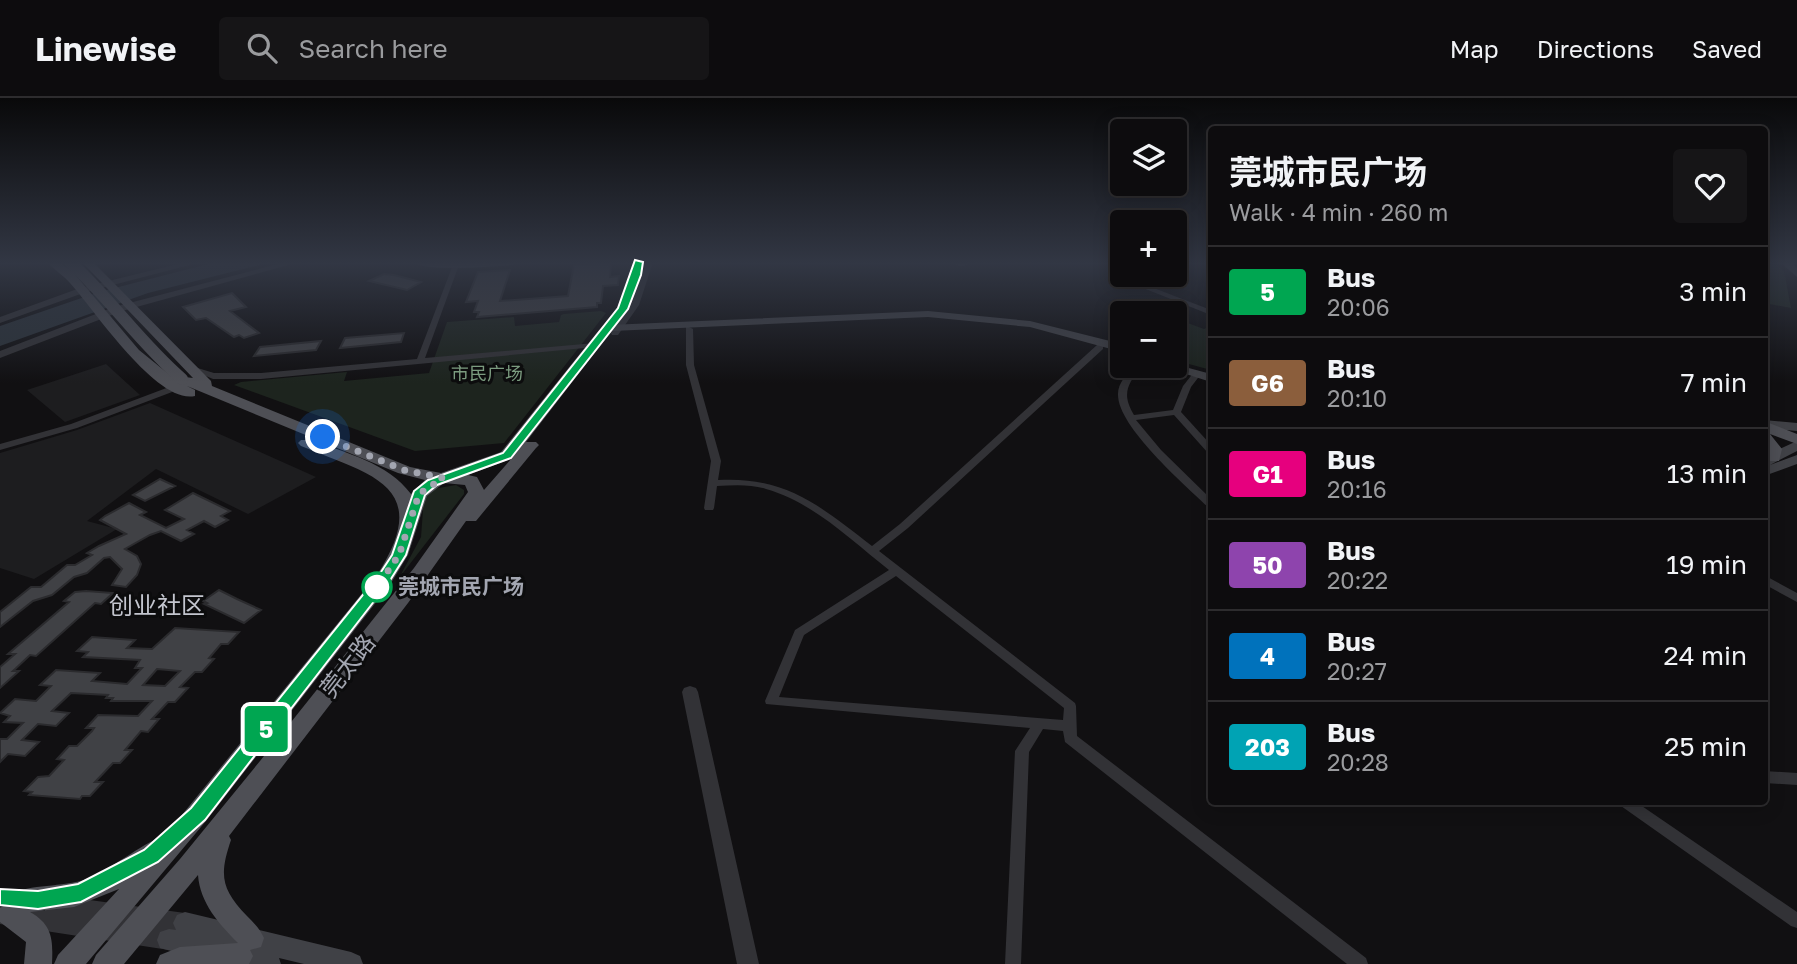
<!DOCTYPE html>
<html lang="en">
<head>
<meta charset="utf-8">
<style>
  :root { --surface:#0d0c0e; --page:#161517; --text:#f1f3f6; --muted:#9a9b9e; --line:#2d2c2e }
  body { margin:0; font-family:"Golos Text","Noto Sans SC",sans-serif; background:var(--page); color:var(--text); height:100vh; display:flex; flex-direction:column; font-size:26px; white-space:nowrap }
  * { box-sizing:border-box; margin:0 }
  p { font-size:23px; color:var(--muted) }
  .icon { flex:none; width:38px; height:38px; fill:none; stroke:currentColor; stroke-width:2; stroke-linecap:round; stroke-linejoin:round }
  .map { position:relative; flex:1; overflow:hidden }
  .details { position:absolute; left:1208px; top:28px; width:560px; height:679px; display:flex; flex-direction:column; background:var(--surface); border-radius:7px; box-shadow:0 4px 18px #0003,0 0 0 2px var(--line) }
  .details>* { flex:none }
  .badge { padding:0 14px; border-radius:5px; font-size:24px; line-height:46px }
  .buttons { position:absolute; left:1110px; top:21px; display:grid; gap:14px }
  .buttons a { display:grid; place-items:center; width:77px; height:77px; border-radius:7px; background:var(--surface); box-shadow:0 4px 18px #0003,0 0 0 2px var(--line); font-size:35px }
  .you { position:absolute; width:35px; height:35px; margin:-18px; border:5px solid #fff; border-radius:50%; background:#1a73e8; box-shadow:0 0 0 10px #1a73e833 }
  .map>.badge { position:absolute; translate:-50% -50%; box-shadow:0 0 0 4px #fff }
  .round { display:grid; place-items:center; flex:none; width:74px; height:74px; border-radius:7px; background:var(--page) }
  .headline { display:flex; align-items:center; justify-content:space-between; height:119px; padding:0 21px }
  h1 { font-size:33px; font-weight:700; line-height:52px }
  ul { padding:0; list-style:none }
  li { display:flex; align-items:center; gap:21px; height:91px; padding:0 21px; border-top:2px solid var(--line) }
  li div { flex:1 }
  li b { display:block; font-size:26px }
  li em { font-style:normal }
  li .badge { min-width:77px; font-weight:700; text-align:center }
  header { display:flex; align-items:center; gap:42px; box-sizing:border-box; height:98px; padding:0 35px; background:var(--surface); border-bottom:2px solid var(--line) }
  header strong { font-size:33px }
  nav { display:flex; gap:38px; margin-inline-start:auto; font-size:24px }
  .search { width:490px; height:63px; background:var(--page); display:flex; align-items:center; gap:18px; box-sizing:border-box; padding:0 24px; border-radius:7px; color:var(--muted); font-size:26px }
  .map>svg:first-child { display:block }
  .built { fill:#1d1d1f }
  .green { fill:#1d241e }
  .water { fill:#2b3239 }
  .building { fill:#404145; stroke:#2b2b2e; stroke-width:2; fill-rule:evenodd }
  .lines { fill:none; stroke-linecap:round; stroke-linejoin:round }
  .minor { fill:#323236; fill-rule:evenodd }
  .tertiary { fill:#323236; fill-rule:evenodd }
  .secondary { fill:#404146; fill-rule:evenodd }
  .primary { fill:#4e4f55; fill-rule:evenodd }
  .primary-bridge { stroke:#4e4f55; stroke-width:12 }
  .line { fill:#00a651; stroke:#fff; stroke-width:2 }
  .walk { stroke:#a3a6b1; stroke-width:7; stroke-dasharray:0 12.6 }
  .stop-dot { fill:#fff; stroke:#00a651; stroke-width:3.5 }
  .labels { text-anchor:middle; stroke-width:6; stroke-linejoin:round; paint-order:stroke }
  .far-park-label { font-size:18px; fill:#7b9b7f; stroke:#0c0c0d }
  .stop-label { font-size:21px; font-weight:bold; fill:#a3a6b1; stroke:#0c0c0d; text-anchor:start }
  .quarter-label { font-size:24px; fill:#c3c5ce; stroke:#0c0c0d }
  .near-street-label { font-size:24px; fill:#a3a6b1; stroke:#0c0c0d }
</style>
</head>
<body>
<header>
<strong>Linewise</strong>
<div class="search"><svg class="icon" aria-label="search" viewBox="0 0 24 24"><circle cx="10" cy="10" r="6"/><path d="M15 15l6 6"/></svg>Search here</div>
<nav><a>Map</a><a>Directions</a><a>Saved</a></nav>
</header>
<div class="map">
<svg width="1797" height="866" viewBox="0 0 1797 866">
  <rect width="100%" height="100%" fill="#111012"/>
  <!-- built -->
  <path class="built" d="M106,266L140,297L65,324L27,292Z
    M150,305L316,379L248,416L156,371L87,423L117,431L34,481L0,470V355L77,332Z"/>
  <!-- green -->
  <path class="green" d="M1764,164H1773L1784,173L1791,210L1764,205Z
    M601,213L606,215L504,345L415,353L234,287L241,284L347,274L344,283L429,275L447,224L514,219L515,228L559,224L561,217L564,216Z
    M1174,220L1204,231L1211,228V272L1174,262Z
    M456,387L464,392V396L399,480L421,439L424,399L433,391Z"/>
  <!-- water -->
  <path class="water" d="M216,164H271L148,195L0,248V228L99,194Z"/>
  <!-- building -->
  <path class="building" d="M611,164L610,179L619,178L618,187L603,188L601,205H597V209L477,219L479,214H474L478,203L466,204L478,174L510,172L500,203L568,198L574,167Z
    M384,176L394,177L421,184L407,192L369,183Z
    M232,195L246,209L230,213L259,235L244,240L239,237L234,239L206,220L196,222L183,209Z
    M404,235L401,244L340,250L345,240Z
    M321,243L316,252L254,258L260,249Z
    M160,381L175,388L145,403L133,397Z
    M193,395L230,413L221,418L228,422L215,429L204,423L187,432L194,436L181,443L161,433L150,437L125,451L137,458L141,466L137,477L126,489L112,487L122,471L110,459L104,460L87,475L74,479L52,497L33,503L0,529V514L31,489H41L67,467H75L92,457L87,455L99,448L126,436L100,422L105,418L129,405L146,414L140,417L166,430L184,421L165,412Z
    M219,492L237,501L261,512L244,525L204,506L207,505L203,503Z
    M86,493L113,495L101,506L95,505L36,558L30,557L13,573H19L0,590V569L15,556H8L69,504L64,503L75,494Z
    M175,530L239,534L228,546H221L209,560L214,561L202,574H195L180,589L188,590L175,604H168L152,621H159L148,634L141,633L125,652H132L120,665H113L95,684H103L90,698H82L80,701L29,697L32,694L24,693L38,679L49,678L64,662L57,661L69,648H77L92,633L94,630H86L98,617L138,618L152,603H111L113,600H106L108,597L71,595L52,613L69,615L56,628L38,626L22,642L39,644L25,658L8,656L0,664V641H7L23,625L4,624L10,618L0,615L15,601L36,603L51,588L40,587L56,572L100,575L92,583L127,586L142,570H135L140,562L83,559L88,554L77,553L92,539L135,542L127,550L152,551ZM157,571L180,573L165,588L143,587Z"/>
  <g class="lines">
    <!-- minor -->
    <path class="minor" d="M454,164H460L425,260L595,245L599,247L595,249L261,281H213L187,270L191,268L214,275H261L417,261Z
      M636,164H642L630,205L612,232H606L605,230L622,205Z
      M647,164H653L639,207L618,237H612L611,235L631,207Z
      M1125,179L1211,212V217L1123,182L1121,181Z
      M686,229H689L693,231L694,267L721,363L718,382C787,378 821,409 872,448L900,426L1097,247H1103V251L908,430L879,453L1075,605L1076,608L1077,638L1366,860L1368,866H1347L1065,644L1063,633L1043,631L1029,654L1021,866H1005L1015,653L1030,630L766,606L765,603L795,532L889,472C852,443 813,404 766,391C751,386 734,387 717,388L714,410L713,412H705L704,410L711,363L686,267ZM896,478L1064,610L1063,622L779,599L804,537Z
      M1133,268H1141C1128,287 1121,295 1134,317L1173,312L1183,288L1194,274H1200L1201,276L1191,289L1181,314L1211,347V356L1208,355L1174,317L1136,322L1161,352L1211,401V409L1207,408C1184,386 1117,328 1118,296C1118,285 1127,276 1133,268Z
      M177,286L180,287V291L77,330L0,352V346L71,326Z
      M1764,477L1797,495V504L1764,486Z
      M1764,673L1797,675V687L1764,685Z
      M1619,704H1636L1797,814V830L1791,828L1621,708Z"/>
    <!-- tertiary -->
    <path class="tertiary" d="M186,164H201L86,194L0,225V219L80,190Z
      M285,164H299L122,213L0,260V253L114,209Z
      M690,588L696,590L698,594L759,866H737L682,594L684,590Z
      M0,791L33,797L36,804L32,811L45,813L43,807L46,800L53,797L185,815L193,818L196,825L193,832L185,835L173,833L177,835L180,842L177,849L169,852L0,826Z"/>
    <!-- secondary -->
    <path class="secondary" d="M413,164H518L513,167C491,168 430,175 413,164Z
      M633,164H643L644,165L639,168Z
      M951,164H972C968,169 955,169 951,164Z
      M1780,164H1790L1797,170V179Z
      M928,213L1030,223L1122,246V254L1030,229L928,219L612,233L604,238L598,235L609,227Z
      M1174,266L1211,276V284L1161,268Z
      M1764,322L1797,325V333L1764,330Z
      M1797,343V353L1770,367L1797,357V366L1764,378V369L1768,367L1764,368V358Z
      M185,814L351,854L360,858L363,866H304L279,860L281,866H220L160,850L157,842L160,834L169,831L176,832L173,825L177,817Z"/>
    <!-- primary -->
    <path class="primary" d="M47,164H59L73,174L139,252L176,282L177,278L193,280L82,164H93L211,283L212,288L410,369L441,375L501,354L599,232L604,231L610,235L526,344H536L539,347L536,350L476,423H466L408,505L229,738L231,742C219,777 221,791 247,818C254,825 260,831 264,840L261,849L250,852L253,858L249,866H156L160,857L180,849L238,845C219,826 200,805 198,777L124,866H92L96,857L180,761L260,663L414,470L468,394L465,387L444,385L427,398L408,457L391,485L206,723L86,866H54L58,857L119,791L74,809L30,814C53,827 53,842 52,866H24L26,844L0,824V810L9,805L12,795C38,785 66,790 92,779C111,771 150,740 164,739L377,477C434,388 372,377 301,348L298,345L301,342H311C346,355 388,365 411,396L425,382L398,375L187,288L195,292V298C157,307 93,210 70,185C63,177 53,171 47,164ZM511,361L484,392L477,379L468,377Z
      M1202,164H1211V167L1204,166Z
      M1764,323L1797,336V346L1770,336L1782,351L1779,363H1767L1765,360Z"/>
    <!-- primary-bridge -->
    <path class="primary-bridge" d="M70,164C110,200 141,246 182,281"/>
  </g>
  <!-- sky -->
  <linearGradient id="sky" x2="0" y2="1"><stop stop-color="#09090a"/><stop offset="0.58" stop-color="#323744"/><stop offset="1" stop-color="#323744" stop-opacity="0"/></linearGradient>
  <rect width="1797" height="285" fill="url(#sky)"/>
  <!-- line -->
  <path class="line" d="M635,162L643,164L641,177L628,211L511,360L437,387L425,397L406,457L389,484L205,722L158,764L81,804L38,811L0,807V791L38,793L78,786L144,752L191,710L379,477L392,457L414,393L428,382L503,355L618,210Z"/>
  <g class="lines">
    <!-- walk -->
    <path class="walk" d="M323,339L404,372L443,380L419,396L399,457L372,496L377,489"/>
  </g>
  <!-- markers -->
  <circle class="stop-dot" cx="377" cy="489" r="14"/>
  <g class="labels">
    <!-- far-park labels -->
    <g class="far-park-label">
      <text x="487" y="282">市民广场</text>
    </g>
    <!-- stop labels -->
    <g class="stop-label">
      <text x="398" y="496">莞城市民广场</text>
    </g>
    <!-- quarter labels -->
    <g class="quarter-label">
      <text x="157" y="516">创业社区</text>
    </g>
    <!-- near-street labels -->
    <g class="near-street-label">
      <text transform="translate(348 568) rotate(-52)" y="8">莞太路</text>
    </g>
  </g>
</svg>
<div class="buttons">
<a><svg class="icon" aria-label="layers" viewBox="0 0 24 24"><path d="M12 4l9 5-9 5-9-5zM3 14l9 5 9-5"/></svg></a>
<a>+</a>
<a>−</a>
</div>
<div class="you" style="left:323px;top:339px"></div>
<b class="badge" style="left:266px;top:631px;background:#00a651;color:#fff">5</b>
<section class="details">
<div class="headline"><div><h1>莞城市民广场</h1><p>Walk · 4 min · 260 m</p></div><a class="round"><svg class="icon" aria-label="heart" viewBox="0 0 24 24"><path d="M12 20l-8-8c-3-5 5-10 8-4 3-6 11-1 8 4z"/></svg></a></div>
<ul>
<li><span class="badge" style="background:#00a651;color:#fff">5</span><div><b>Bus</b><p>20:06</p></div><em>3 min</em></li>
<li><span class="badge" style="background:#8b5e3c;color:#fff">G6</span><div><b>Bus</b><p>20:10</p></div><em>7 min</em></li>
<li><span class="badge" style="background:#e6007e;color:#fff">G1</span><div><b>Bus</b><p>20:16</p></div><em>13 min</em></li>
<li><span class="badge" style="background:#8e44ad;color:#fff">50</span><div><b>Bus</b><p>20:22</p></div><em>19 min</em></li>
<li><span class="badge" style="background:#0072bc;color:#fff">4</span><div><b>Bus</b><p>20:27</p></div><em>24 min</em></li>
<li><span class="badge" style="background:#00a3b4;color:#fff">203</span><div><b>Bus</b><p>20:28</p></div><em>25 min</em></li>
</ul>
</section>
</div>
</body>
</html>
